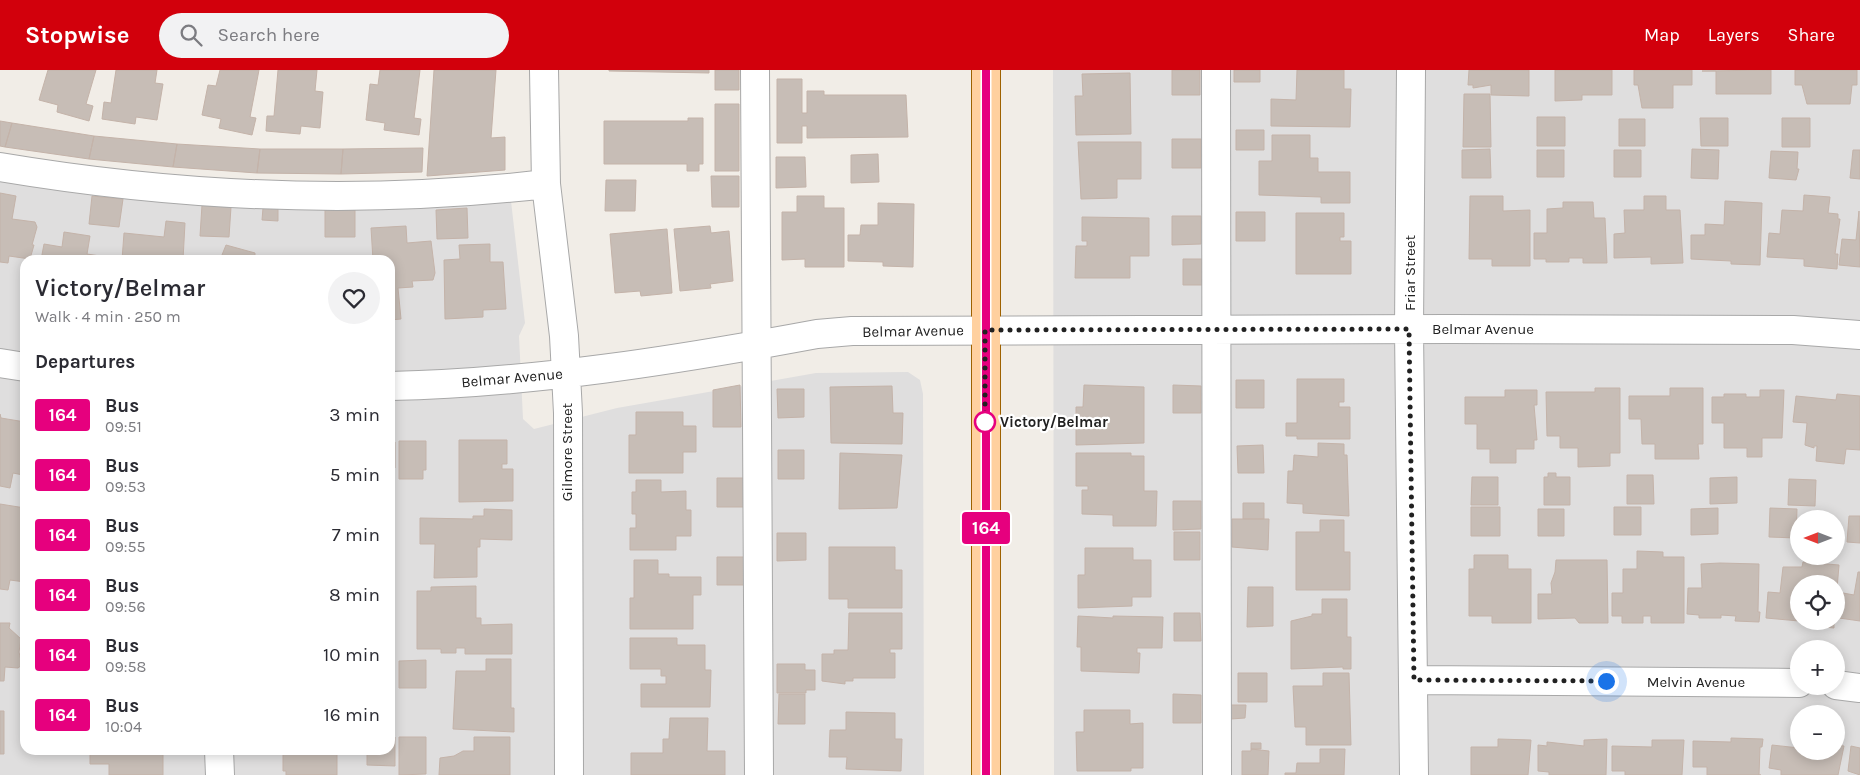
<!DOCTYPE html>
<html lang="en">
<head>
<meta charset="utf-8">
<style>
  :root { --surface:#fff; --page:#f2f2f3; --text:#2b2b33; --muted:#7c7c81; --accent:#d2000c }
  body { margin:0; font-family:Karla,sans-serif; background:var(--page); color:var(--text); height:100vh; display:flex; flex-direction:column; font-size:19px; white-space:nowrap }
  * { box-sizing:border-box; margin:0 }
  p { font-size:16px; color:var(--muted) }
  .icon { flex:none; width:28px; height:28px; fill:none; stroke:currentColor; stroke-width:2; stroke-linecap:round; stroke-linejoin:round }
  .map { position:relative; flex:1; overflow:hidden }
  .panel { position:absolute; left:20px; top:185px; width:375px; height:500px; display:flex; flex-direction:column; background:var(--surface); border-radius:15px; box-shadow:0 2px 12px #0003 }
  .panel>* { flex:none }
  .badge { padding:0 10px; border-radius:4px; font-size:18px; line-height:32px }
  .needle { width:32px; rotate:270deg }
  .fabs { position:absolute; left:1790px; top:440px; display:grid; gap:10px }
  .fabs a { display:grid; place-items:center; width:55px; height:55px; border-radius:50%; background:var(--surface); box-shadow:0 2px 12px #0003; font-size:25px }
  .you { position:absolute; width:25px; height:25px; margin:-12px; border:4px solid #fff; border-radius:50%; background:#1a73e8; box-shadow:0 0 0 8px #1a73e833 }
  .map>.badge { position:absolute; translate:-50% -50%; box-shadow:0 0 0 2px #fff }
  h2 { padding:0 15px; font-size:19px; line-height:45px }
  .round { display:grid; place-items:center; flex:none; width:52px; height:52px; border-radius:26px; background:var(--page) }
  .headline { display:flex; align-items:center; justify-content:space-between; height:85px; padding:0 15px }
  h1 { font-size:24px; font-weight:600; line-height:38px }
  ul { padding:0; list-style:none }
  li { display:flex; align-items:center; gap:15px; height:60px; padding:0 15px }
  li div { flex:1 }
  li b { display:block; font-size:19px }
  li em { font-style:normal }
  li .badge { min-width:55px; font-weight:700; text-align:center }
  header { display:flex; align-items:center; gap:30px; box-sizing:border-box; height:70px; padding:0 25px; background:var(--accent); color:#fff }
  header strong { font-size:24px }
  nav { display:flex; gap:28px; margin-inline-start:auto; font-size:18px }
  .search { width:350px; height:45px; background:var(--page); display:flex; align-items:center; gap:12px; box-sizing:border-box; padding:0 18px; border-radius:28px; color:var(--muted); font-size:19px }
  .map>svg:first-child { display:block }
  .residential { fill:#dfdede; fill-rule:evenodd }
  .building { fill:#c7bdb6; stroke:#c4b3a9 }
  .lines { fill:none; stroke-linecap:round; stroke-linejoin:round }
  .minor-casing { stroke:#a8a8a8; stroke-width:30 }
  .major-casing { stroke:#9e6100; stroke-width:30 }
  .minor { stroke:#fff; stroke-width:28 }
  .major { stroke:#ffd09f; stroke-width:28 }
  .line-casing { stroke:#fff; stroke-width:11 }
  .line { stroke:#e6007e; stroke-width:8 }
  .walk { stroke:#212121; stroke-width:5; stroke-dasharray:0 9 }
  .stop-dot { fill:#fff; stroke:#e6007e; stroke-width:2.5 }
  .labels { text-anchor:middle; stroke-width:4.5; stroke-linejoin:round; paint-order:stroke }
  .street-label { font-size:15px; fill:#212121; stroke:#fff }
  .stop-label { font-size:15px; font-weight:bold; fill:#212121; stroke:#fff; text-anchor:start }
</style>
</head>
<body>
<header>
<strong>Stopwise</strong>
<div class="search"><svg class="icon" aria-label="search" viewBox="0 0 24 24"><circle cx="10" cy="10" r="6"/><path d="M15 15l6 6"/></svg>Search here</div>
<nav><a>Map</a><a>Layers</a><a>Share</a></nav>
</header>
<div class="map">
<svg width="1860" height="705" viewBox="0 0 1860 705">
  <rect width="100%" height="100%" fill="#f1ede7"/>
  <!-- residential -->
  <path class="residential" d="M1053,0H1860V705H1054ZM1799,449H1836V486H1799ZM1799,514H1836V551H1799ZM1799,579H1836V616H1799ZM1799,644H1836V681H1799Z
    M0,110L511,131L525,253L519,266L523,349L534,359L617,338L816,303L908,302L920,310L923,324L924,705H0ZM25,190H390V680H25Z"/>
  <!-- building -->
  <path class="building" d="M48,0H96L86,34L93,36L89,51L57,42L58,35L39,30Z
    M116,0H157L155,13L163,14L157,50L136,47L135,54L102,49L104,32L111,33Z
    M220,0H259L250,47L256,48L252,65L219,58L221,49L202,45L208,15L216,16Z
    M278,0H317L315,21L323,22L320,58L301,56L300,64L266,61L267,46H274Z
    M380,0H420L414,48L421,49L419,65L384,60L385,53L366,50L370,14L378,15Z
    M434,0H496L491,68L505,67V100L427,106Z
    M709,0V3L609,1V0Z
    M715,0H739V20H715Z
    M1172,0H1200V25H1172Z
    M1234,0H1260V12H1234Z
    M1297,0H1344V19H1351L1350,57L1271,56V29L1296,30Z
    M1469,0H1529V26L1491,25V15L1473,18V15H1468Z
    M1555,0H1612V25H1582V30L1555,31Z
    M1634,0H1692V15H1673V38H1642L1638,15H1634Z
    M1771,0V24H1716V1H1702Z
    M1795,0H1857V15H1852L1850,34H1807L1802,15H1795Z
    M1130,3L1131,64L1076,65L1075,26H1083L1082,4Z
    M777,9H802V43H807V21H824V25H906L908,67L807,68V56H802V73H777Z
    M1464,24H1490L1491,77H1463Z
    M715,34H739V101H715Z
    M1537,47H1565V76H1537Z
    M688,48H703V94H699V101H687V94H604V51H688Z
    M1700,48H1728V76H1701Z
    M1782,48H1810V77H1782Z
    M1619,49H1645V76H1619Z
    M0,51L12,53L5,77L0,76Z
    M12,53L94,66L89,89L5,77Z
    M1236,60H1264V80H1236Z
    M1272,65H1310V88H1318V102H1350V133H1321V127L1259,125V91H1272Z
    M94,66L177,74L173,97L89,89Z
    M1172,69H1201V98H1172Z
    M1078,72H1141V109H1117V128L1081,129Z
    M177,74L260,79L257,103L173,97Z
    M423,78L422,102L341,104L343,79Z
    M260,79H343L341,104L257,103Z
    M1490,79L1491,108H1462V80Z
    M1692,79L1719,80L1718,109L1691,108Z
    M1537,80H1564V107H1537Z
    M1614,80H1641V107H1614Z
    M1853,80H1860V109L1850,108Z
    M1771,81L1798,82L1797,99H1799L1796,110L1769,108Z
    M878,84L879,112L851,113V85Z
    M776,87H805L806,117L776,118Z
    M711,106H739V137H712Z
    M606,110H636L635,141H605Z
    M0,123L16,126L12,149L35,152L37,157L32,175H34L30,189L9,186L8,193L0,192Z
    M1804,125L1830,127L1828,143L1838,144V149H1840L1835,184H1838L1837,199L1804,196V189L1767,187L1769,163L1780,164L1782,140L1803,141Z
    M92,126L123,129L119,157L89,154Z
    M797,126H824V138H844V197H805V189L782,190V142H797Z
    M1470,126H1503V141L1530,140V196H1492V189H1469Z
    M1644,126H1666V140H1680L1683,193L1651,194V187L1614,188V164L1625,163L1624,140H1644Z
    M1725,131L1762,133L1760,195L1731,194V191L1691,189V165H1705V154L1724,155Z
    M1563,132H1593L1594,148H1605L1607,193H1583V188H1569V192H1546V189H1534V163H1547V139L1563,138Z
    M878,133L914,134L913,197L883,196V192L848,191V165H860L861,155H878Z
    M202,135L231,137L229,167L200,166Z
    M263,138H278V151L262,150Z
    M467,138L468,168L437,169L436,140Z
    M325,140H355V167H325Z
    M1859,141L1860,197L1839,195L1842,169L1856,170Z
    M1236,142H1265V171H1236Z
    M1296,143H1344V167H1340V171H1351V204H1296Z
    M1172,146H1201V174L1172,175Z
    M1082,147L1149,148V186H1130V208H1075L1076,176H1087V171H1082Z
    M166,151L185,153L183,190H122L124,163L164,167Z
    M406,156L407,173L431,171L435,203L433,210L412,211L413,217L398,218L401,249L390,250V190H373L371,158Z
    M710,156L711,163L729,161L733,211L710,214L711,218L680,221L674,159Z
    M667,159L672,223L641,226L640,221L615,223L610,164Z
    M64,162L90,166L87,184L100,186V190H41L44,174L62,177Z
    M490,174V192H503L506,239L483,240V247L445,249L444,190L460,189L459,175Z
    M226,175L255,183V190H220Z
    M303,187L328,189V190H303Z
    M1183,189H1202V215H1183Z
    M1297,309H1344V332H1339V337H1350V369H1297V366H1286V353H1297Z
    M1236,310H1264V338H1236Z
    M740,315L741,357H713V320Z
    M1084,315L1144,317V373L1076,375V337H1083Z
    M1173,315L1201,316V343H1173Z
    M892,316L893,343H903L902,374L831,373L830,317Z
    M1595,318H1620V383H1610V396L1578,397V378H1560V366H1547L1546,322H1595Z
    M1670,318H1703V374H1698L1699,389H1655V374H1642L1641,349H1629V326H1670Z
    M777,319H804V347L778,348Z
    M1505,320H1537V335H1534L1537,370H1534V379H1516V393H1490V379H1477V354H1465V327H1505Z
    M1760,320H1784L1782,368H1762V387H1747V378H1724V353H1712V327H1724V324H1746V327H1760Z
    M1837,324L1860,326V380L1846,379L1844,394L1816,391L1817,376H1814V378L1805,375L1807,353L1793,352L1796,326L1836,330Z
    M636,342H683V356H696V382H683V403H629V365H636Z
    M0,344L1,348L25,352V401L23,405L13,403L10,418L0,416Z
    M459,370H507V394H502V399H513V431L459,432Z
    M399,371H426V400H423V409H399Z
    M390,372H395V398L390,399Z
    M1318,373L1344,374V385H1347L1349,446L1303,443V434L1287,433L1288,401H1293L1294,385L1318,387Z
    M1263,375L1264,403H1238L1237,376Z
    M778,380H804V409H778Z
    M840,383L902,385L897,438L839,439Z
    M1076,383H1131V386H1144V421H1157L1156,456H1113V445L1082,444V420H1088V416H1076Z
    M1548,403H1556V407H1570V435H1544V407H1548Z
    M1627,405H1653L1654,434H1627Z
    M1472,407H1498V435H1471Z
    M1737,407V433L1710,434V408Z
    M717,408H744V437H717Z
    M1789,409L1816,410L1815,436L1788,435Z
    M636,410H661V422L686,421V440H691V466H676V480H630V458H636V444H632V422H636Z
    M1173,431H1201V459L1173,460Z
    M1243,433H1264V449H1243Z
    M0,434L25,438V512L10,510L8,520L0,519Z
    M1471,437H1500V466H1471Z
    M1614,437H1641V465H1614Z
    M1718,438V464L1691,465V439Z
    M1770,438L1797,439L1796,468L1769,467Z
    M484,439L512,440V470L480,469V477H477V507L434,508L435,474H420V448L473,449V446H484Z
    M1538,439H1564V466H1538Z
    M1849,446H1860V473L1847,472Z
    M1232,449H1269L1268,480L1232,477Z
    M1320,450H1344V482H1350V520H1296V462H1320Z
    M1174,462H1200V490H1174Z
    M777,463H806V490L777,491Z
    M829,477H895V500H902V538H848V529H829Z
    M1085,478H1133V490H1151V527H1132V536L1078,538V505H1085Z
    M1637,481L1663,482V487H1684V553H1651V546H1643V553H1622V546H1612V523H1623V499H1637Z
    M1474,485H1508V499H1531V553H1492V546H1469V499H1474Z
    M717,487H745L744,515H717Z
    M634,490H658V504H669V507H701V525H693V559H630V528H634Z
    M1556,490H1607L1608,553H1579L1575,548L1538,549V524H1552L1551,513L1555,502Z
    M1803,492L1839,495L1836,531V514H1799V551L1766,548L1768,522L1780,523L1783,497H1802Z
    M1720,493L1759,494L1758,542H1760L1759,552L1735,551L1736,546L1721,545V548H1699V545L1687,544L1688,518H1702L1701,494Z
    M1858,502H1860V551L1839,548L1843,523L1854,525Z
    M476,516V548H481V555L512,554V584H465V578H456V583H441V579H417V521H431V517Z
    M1248,517H1273V556L1247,557Z
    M1322,529H1347V567H1351V599H1343V597L1291,599V551L1312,546V544H1322Z
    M849,543H902V579H890V583H895V608H853V611H845V614L822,611V584H834V580H848Z
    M1174,543H1200L1201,571H1174Z
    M1078,546L1113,548V546L1163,547L1162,578H1137V583H1140L1139,603L1081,601V577H1077Z
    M1803,551H1834V558L1805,555Z
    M0,553H10L9,558L21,569L19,582L22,595L18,598L5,597L4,611H0Z
    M630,568H677V575H705V600H711L710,637H641V614H666V606H661V599H630Z
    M390,589H394V618H390Z
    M486,589H511V638H514V662L453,659L456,601H486Z
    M426,590V618H399V591Z
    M777,594H805V600H815V620H806V623H777Z
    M1238,603H1267V632H1238Z
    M1323,603H1349L1351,675H1306V657H1295L1293,616H1323Z
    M24,623H25V651L23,650Z
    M779,624H805V654H778Z
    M1173,624L1201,625V653H1173Z
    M1231,635H1246L1245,648L1231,649Z
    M1084,640H1130V654L1143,653V698H1131V701H1077L1076,662H1084Z
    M0,641H4V684H0Z
    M846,642L895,643V669H902L901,701L846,699L847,687H829L830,660H846Z
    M670,648H708L707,681H725V705H631V683H663V669H669Z
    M390,667H395V696L367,695V680H390Z
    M399,667H426V704L399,705Z
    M474,667H510V705H439L440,688L454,686L463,681H474Z
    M1731,668L1763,669L1762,677H1760L1759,705H1761H1707V697H1693V671L1731,672Z
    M1498,669L1531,670L1528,705H1471V677H1498Z
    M1607,669L1606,705H1549V702L1538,701V675L1547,676V672L1584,676V670Z
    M1652,670H1684L1682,705H1625V701H1612V676L1652,677Z
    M1251,673H1261V679H1251Z
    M1772,675L1799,678V681H1836V675L1844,676L1838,705H1781V700L1769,698Z
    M1851,676L1860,678V705L1848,701Z
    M1251,679L1269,681L1268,705H1242V681H1251Z
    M1320,679H1345L1344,705H1285V703H1296L1297,693H1320Z
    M90,680H163V705H109V694H90Z
    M283,680H337V705H286V701H283Z"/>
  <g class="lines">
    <defs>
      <path id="minor" d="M544,0L546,114L564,266L568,343L569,705
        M755,0L759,705
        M1216,0L1217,705
        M1411,0L1409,259L1414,705
        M0,97C179,127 365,135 546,114
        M0,293L25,297
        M390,316C533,313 677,290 817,264L852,261L1450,259L1793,260L1860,265
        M1414,610L1799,613
        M1836,615L1860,618
        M219,680L220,705"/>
      <path id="major" d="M986,0V705"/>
    </defs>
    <!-- minor casing -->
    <use href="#minor" class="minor-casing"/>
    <!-- major casing -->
    <use href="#major" class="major-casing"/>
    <!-- minor -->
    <use href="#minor" class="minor"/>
    <!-- major -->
    <use href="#major" class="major"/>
  </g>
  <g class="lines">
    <defs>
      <path id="line" d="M986,0V705"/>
    </defs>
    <!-- line casing -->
    <use href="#line" class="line-casing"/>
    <!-- line -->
    <use href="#line" class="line"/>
    <!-- walk -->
    <path class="walk" d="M985,352V260L1409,259L1414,610L1606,611"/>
  </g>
  <!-- markers -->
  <circle class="stop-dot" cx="985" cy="352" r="10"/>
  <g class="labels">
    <!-- street labels -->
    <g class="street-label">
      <text transform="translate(1410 203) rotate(-90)" y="5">Friar Street</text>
      <text x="1483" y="264">Belmar Avenue</text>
      <text transform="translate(913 261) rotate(-1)" y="5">Belmar Avenue</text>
      <text transform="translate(512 308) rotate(-5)" y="5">Belmar Avenue</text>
      <text transform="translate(567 382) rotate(-90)" y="5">Gilmore Street</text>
      <text x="1696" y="617">Melvin Avenue</text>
    </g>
    <!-- stop labels -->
    <g class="stop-label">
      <text x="1000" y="357">Victory/Belmar</text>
    </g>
  </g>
</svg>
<div class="fabs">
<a><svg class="needle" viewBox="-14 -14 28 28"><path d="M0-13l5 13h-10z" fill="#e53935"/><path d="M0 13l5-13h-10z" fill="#7c7c81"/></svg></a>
<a><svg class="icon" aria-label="locate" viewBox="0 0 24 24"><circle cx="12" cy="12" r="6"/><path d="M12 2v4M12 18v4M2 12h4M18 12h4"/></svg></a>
<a>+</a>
<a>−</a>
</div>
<div class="you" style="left:1606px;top:611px"></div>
<b class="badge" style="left:986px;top:458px;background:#e6007e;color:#fff">164</b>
<section class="panel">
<div class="headline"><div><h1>Victory/Belmar</h1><p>Walk · 4 min · 250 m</p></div><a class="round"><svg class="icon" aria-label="heart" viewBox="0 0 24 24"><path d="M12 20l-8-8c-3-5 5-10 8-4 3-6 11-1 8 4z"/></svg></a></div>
<h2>Departures</h2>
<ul>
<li><span class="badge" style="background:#e6007e;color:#fff">164</span><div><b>Bus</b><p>09:51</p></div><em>3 min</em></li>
<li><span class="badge" style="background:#e6007e;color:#fff">164</span><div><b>Bus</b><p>09:53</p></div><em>5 min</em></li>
<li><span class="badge" style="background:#e6007e;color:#fff">164</span><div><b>Bus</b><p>09:55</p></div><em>7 min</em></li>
<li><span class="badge" style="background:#e6007e;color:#fff">164</span><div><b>Bus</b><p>09:56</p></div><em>8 min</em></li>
<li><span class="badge" style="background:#e6007e;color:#fff">164</span><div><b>Bus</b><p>09:58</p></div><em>10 min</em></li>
<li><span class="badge" style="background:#e6007e;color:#fff">164</span><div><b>Bus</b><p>10:04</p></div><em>16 min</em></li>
</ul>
</section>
</div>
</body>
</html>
